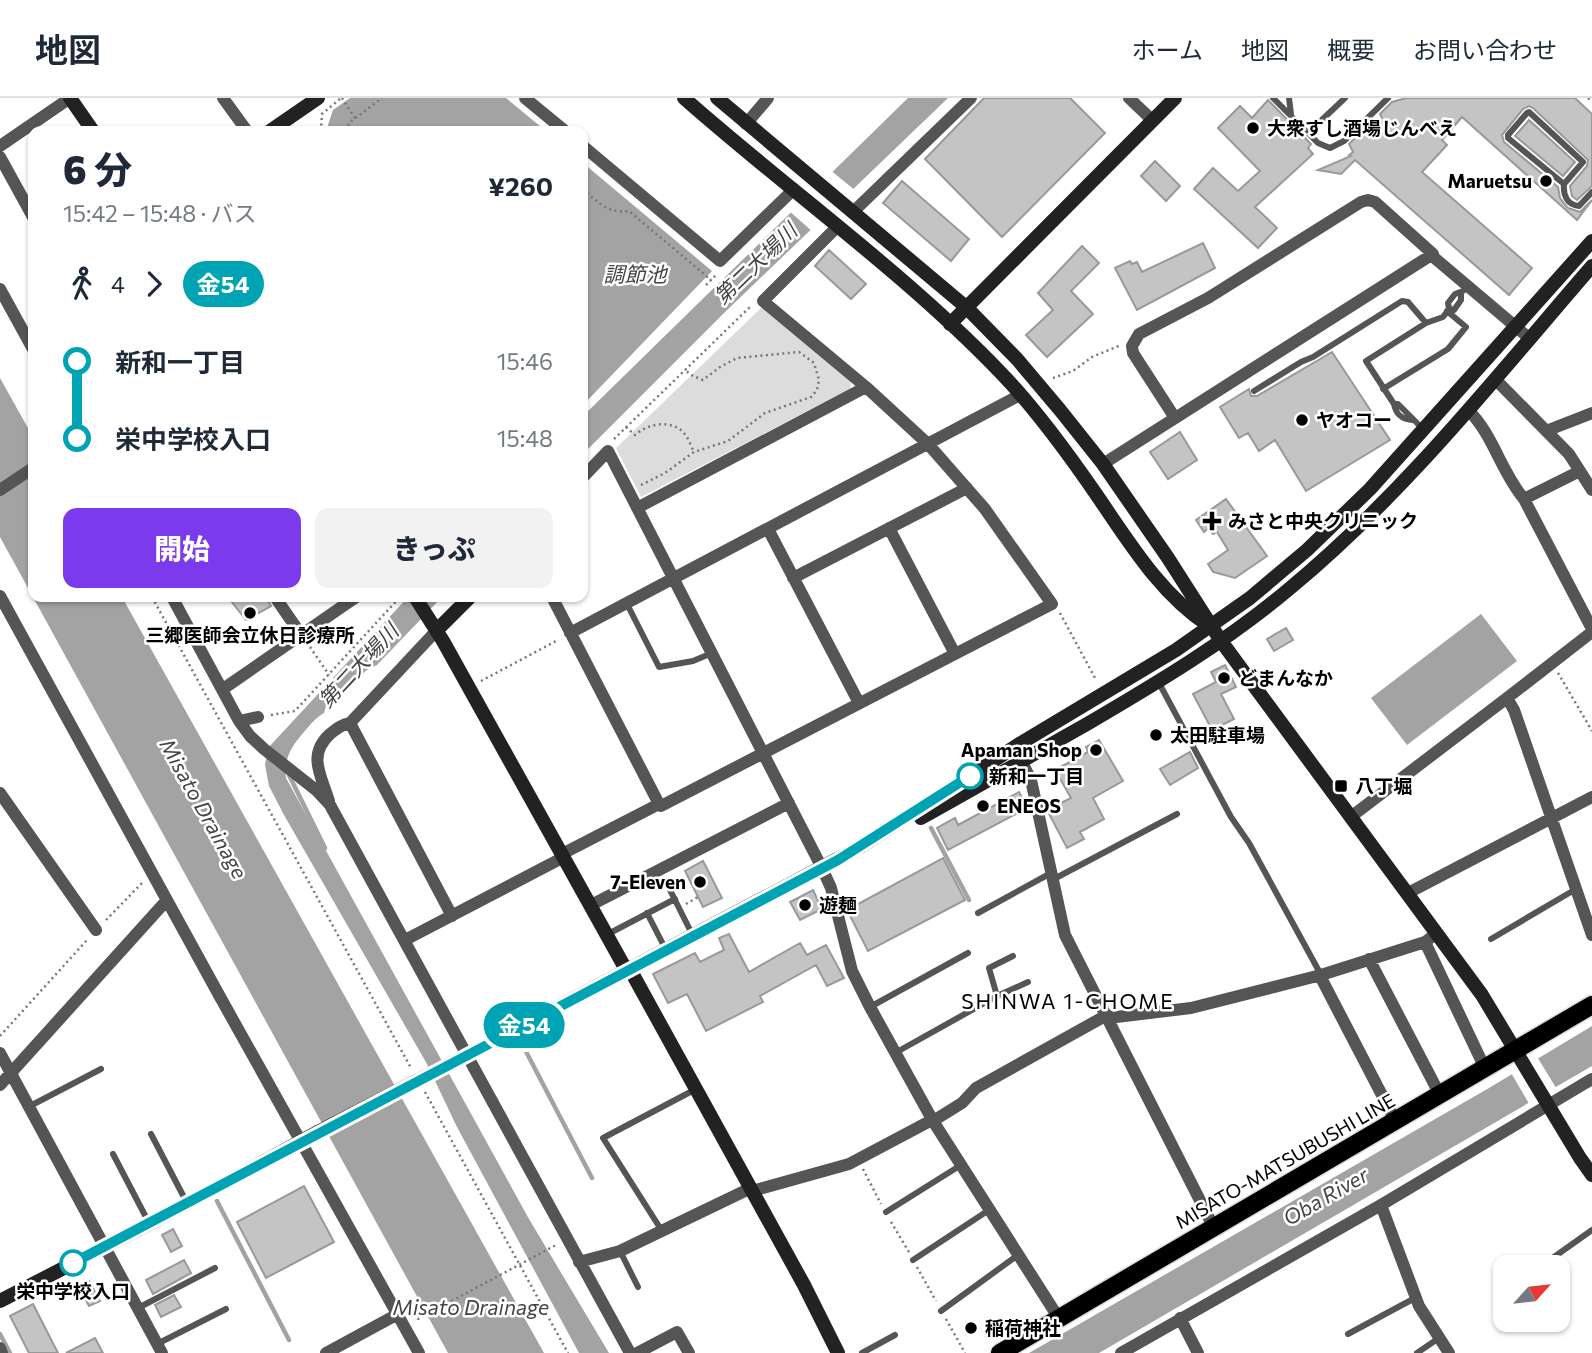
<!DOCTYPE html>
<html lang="ja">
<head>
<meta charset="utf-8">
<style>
  :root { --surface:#fff; --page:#f2f2f3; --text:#1f2937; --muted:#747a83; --line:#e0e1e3; --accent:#7c3aed }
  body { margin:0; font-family:Commissioner,"Noto Sans JP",sans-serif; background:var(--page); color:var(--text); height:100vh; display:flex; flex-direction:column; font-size:26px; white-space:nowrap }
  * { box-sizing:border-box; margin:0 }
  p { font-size:23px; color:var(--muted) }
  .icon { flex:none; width:38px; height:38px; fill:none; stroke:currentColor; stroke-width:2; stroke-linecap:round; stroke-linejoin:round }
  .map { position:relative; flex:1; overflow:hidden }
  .drawer { position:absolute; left:28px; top:28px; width:560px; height:476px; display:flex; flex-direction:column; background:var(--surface); border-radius:14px; box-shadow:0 2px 5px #0004 }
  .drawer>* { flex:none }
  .badge { padding:0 14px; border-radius:23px; font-size:24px; line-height:46px }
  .needle { width:46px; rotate:63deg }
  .tools { position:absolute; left:1493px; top:1157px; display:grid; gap:14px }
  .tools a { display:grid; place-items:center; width:77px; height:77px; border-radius:14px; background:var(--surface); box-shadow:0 2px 5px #0004; font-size:35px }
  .map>.badge { position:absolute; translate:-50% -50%; box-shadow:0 0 0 4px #fff }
  .legs { display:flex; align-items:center; gap:10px; height:77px; padding:0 35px; font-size:23px }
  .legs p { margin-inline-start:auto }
  .overview { display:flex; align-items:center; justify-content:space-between; height:119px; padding:0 35px }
  h1 { font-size:38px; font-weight:800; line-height:52px }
  .button { display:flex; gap:14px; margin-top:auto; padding:14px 35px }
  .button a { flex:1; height:80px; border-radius:14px; background:var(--accent); color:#fff; font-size:28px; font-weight:800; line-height:80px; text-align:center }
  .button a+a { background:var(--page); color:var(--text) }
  ul { padding:0 35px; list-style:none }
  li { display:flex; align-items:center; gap:24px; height:77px; font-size:26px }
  li i { display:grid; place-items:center; width:10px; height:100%; margin:0 9px; background:currentColor }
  li i::after { content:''; width:18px; height:18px; margin:-9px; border:5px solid; border-radius:50%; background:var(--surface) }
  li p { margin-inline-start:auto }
  li:first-child i { background:linear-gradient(#0000 50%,currentColor 0) }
  li:last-child i { background:linear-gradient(currentColor 50%,#0000 0) }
  header { display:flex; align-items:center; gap:42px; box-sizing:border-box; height:98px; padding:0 35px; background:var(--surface); border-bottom:2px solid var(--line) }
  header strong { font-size:33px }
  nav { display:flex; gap:38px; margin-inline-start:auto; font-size:24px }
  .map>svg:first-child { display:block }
  .green { fill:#dcdcdc }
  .water { fill:#a3a3a3 }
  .pier { fill:#fff }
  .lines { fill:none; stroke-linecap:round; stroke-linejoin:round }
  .stream { stroke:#a3a3a3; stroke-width:4.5 }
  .building { fill:#c4c4c4; stroke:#999; stroke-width:2 }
  .primary-casing { stroke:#dbdbdb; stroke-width:21 }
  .path { stroke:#777; stroke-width:2.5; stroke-dasharray:2 3.5; stroke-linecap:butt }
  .lane { stroke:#555; stroke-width:6 }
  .street { stroke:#555; stroke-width:12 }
  .secondary { stroke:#222; stroke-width:14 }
  .primary { stroke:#000; stroke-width:18 }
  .secondary-bridge { stroke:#222; stroke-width:14 }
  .line-1-casing { stroke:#fff; stroke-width:16 }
  .line-1 { stroke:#00a3b4; stroke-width:10 }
  .poi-dot { fill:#000; stroke:#fff; stroke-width:2.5 }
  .stop-1-dot { fill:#fff; stroke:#00a3b4; stroke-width:3.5 }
  .labels { text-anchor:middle; stroke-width:5; stroke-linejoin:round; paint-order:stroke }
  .poi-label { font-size:19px; font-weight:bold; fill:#000; stroke:#fff; text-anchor:start }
  .stop-label { font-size:19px; font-weight:bold; fill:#000; stroke:#fff; text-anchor:start }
  .street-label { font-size:19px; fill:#000; stroke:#fff }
  .water-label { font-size:21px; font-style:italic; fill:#444; stroke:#fff }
  .neighbourhood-label { font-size:21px; letter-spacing:2px; fill:#000; stroke:#fff }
</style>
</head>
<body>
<header>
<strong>地図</strong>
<nav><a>ホーム</a><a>地図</a><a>概要</a><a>お問い合わせ</a></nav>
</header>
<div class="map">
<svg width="1592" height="1255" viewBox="0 0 1592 1255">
  <rect width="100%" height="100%" fill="#fff"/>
  <!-- green -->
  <path class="green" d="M762,209L851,283L850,291L641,399L616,350Z"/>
  <!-- water -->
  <path class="water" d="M350,0H506L546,33H326L333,12Z
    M908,0H948L724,215L583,356V318Z
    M583,65L712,173L583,307Z
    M0,280L33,339V499H122L544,1255H448L0,439Z
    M408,499H442L377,567L368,571L326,608L324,615C316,619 310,627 304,634C291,649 284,660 286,680L529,1121L609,1255H579L457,1029L427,966L284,717L269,688L265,667L268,650Z
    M1481,516L1517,563L1407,647L1371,600Z
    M1592,928V968L1099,1255H1029L1489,990Z"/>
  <!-- pier -->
  <path class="pier" d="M829,71L856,93L813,134L788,112Z
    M1536,957L1558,993L1531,1009L1510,973Z"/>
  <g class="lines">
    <!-- stream -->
    <path class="stream" d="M289,677L325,750
      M931,730L969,802
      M521,944L592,1080
      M217,1103L289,1242
      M0,1236L10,1255"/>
  </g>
  <!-- building -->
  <path class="building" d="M984,0H1070L1105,35L1002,139L925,61Z
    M1406,0H1575L1592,16V88L1577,102L1572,98L1570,88L1587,68L1588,62L1533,10L1529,8L1523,11L1502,37L1504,44L1558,89L1560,100L1568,110L1580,114L1592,102L1577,122L1462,19L1442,42L1447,47L1422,74L1532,170L1509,197L1355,62L1341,76L1318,72L1351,58L1349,57L1353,54L1349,46L1364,31L1368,35L1383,22L1380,16L1392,4Z
    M1268,2L1311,46L1308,50L1313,56L1255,109L1277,130L1258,150L1194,91L1213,70L1238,93L1260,73L1218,30L1240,8L1252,20Z
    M1529,22L1575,64L1563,78L1515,38Z
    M1155,63L1180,88L1166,103L1141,78Z
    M902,83L969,141L951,163L883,105Z
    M1203,145L1215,170L1137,212L1115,170L1130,163L1132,166L1137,164L1142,174Z
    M1082,148L1099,165L1071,193L1093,216L1047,259L1026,237L1053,212L1038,195Z
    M829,152L866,186L851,201L815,168Z
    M1332,254L1390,342L1306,393L1275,342L1259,353L1248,335L1239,340L1220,309L1249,291L1251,298H1257Z
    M1180,334L1197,362L1168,381L1150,354Z
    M1226,401L1267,458L1235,480L1213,474L1208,466L1228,452L1217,434L1213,436L1209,430L1204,434L1196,422Z
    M228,499H266L271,508L246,522Z
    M1286,530L1293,542L1274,553L1267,541Z
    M1225,567L1236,589L1221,596L1234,621L1212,632L1193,596L1216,584L1211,574Z
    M1099,642L1123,683L1093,700L1104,721L1080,734L1084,741L1067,750L1047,712L1071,700L1055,672L1088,654L1086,649Z
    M1190,654L1198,670L1170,687L1160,671Z
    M1019,694L1027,710L948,752L937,730L955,720L958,727Z
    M943,760L965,802L868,853L847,812Z
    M703,763L722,800L703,809L685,773Z
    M813,792L822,811L800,822L790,804Z
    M729,836L749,874L800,845L807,857L826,847L844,880L827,888L816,867L760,898L763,904L706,933L687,896L668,905L653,876L695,855L700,864L724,852L719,840Z
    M304,1088L334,1144L266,1180L237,1124Z
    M173,1131L182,1148L171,1154L162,1137Z
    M184,1162L191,1175L153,1196L146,1182Z
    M89,1183L100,1203L89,1208L79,1189Z
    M174,1197L181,1209L161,1219L155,1207Z
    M33,1206L58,1255H29L10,1218Z
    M95,1240L103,1255H66Z"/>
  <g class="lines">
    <defs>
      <path id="primary" d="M1000,1255L1592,907"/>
    </defs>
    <!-- primary casing -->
    <use href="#primary" class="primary-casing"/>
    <!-- path -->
    <path class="path" d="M342,0L355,20
      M1588,0L1592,3
      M321,33L322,16L341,0
      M346,33L349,25L382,0
      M583,91C597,104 609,116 629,113L711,182
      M706,187L716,177
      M1053,280L1073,273L1092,259L1121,247
      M626,329L635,337C647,326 670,321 683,334C688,339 691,348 694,354
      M614,341L752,207
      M641,387L665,375L694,354L728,343L765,315L811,299L817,292L819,282L814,265L799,254L737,260L720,269L703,282L693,278L685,272
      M152,499L411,970
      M1060,515L1095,580
      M310,549L329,577
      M1558,575L1592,633
      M481,583L558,542
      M271,617L295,613L400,499
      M686,806L698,799
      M106,822L143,784
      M0,938L87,842
      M425,994L568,1255
      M863,1071L881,1106
      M891,1124L909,1154
      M917,1169L936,1203
      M406,1203H408L418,1221L556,1147
      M946,1221L965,1255"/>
    <!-- lane -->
    <path class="lane" d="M1273,0L1318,45L1330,50L1344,43L1388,0
      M1289,0L1291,16
      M1308,35L1345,0
      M1564,86L1508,40V37L1527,15L1529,14L1583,64L1564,86C1563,97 1567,107 1579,108L1592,94
      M1449,211L1448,205L1455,196L1463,193
      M1383,291L1448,251L1466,229L1447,213
      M1254,293L1301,264L1313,259L1402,203L1408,204L1426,225
      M1394,306H1398L1423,331
      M1412,322C1402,321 1396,317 1394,306L1366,263L1426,225L1443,219L1449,211L1454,212L1461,202V195
      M627,506L659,569L693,563L712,555
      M1159,585L1231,719L1249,745L1320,875
      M1052,782L1177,716
      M666,784L692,836
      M647,815L665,850
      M978,815L1051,775
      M608,836L675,801
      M1491,841L1576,791
      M997,898L1028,884
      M870,909L968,855
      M895,955L997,898L989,870L1013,858
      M30,1008L101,971
      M151,1036L187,1105
      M113,1056L149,1125
      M886,1114L961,1067
      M662,1133L603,1040L696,991
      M620,1153L638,1189
      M1554,1159L1592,1132
      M913,1162L989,1112
      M138,1210L215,1170
      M941,1213L1018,1157
      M1348,1236L1415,1200
      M157,1246L226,1211
      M862,1255L895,1237
      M1417,1255L1439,1240"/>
    <!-- street -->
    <path class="street" d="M223,0L247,33
      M525,0L565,33
      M1129,0L1152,22
      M746,26L768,0
      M0,48L70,0
      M583,48L720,163L794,91
      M0,59L33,119
      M853,114L971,0
      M838,128L763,203L866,289L928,346L985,411L1052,506L955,556L889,430
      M1431,157L1529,240
      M0,191L33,251
      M1495,281L1569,356L1592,392
      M1468,312C1493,336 1501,374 1524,401L1592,531
      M1546,333L1592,315
      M1103,366L1433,156L1375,104L1368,102L1361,104L1208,200L1139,236L1132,248L1133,255L1175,320
      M583,379L608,353L822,770L831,790L852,873L870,909L933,1023L1058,1219
      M0,392L33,370
      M1524,401L1580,373
      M637,410L866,289
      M768,431L859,605
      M793,480L967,390
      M0,498L219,897L419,1255
      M172,499L239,623L250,638L264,651L316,692L330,707L630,1255
      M275,499L302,538
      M552,499L659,706L562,756
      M570,535L1020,297
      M223,591L356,499
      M1507,600L1592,534
      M239,623L258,619
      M350,625L452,818
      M1018,656L1031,682L1065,837L1213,1128
      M0,695L96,832
      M329,703C321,677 307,657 330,636C336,631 342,626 350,625L437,532
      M659,706L661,708L955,556
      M1352,718L1507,600L1514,612L1592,837
      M1408,795L1592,699
      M591,807L789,705
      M405,842L564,759
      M1425,844L1481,962
      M1369,861L1440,997
      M1319,876L1396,1024
      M1108,920L1191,910L1321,877L1425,844L1437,835
      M0,955L162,1255
      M0,987L167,802
      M933,1023L962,1005L976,990L1107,917
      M752,1093L849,1066L932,1022
      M1381,1107L1419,1208L1449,1255
      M579,1164L620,1153L751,1090
      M1180,1220L1198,1255
      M0,1250L2,1255
      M326,1255L398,1216
      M637,1255L677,1234L689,1255
      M1121,1255L1381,1107L1592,981"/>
    <!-- secondary -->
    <path class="secondary" d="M70,0L93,33
      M684,0C788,92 904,174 1001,275C1036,311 1067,354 1096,396C1129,444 1160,496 1209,528
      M717,0L966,209L1017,261L1060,312L1103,366L1168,460L1221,543L1482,897L1580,1060L1592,1077
      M270,33L318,0
      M950,226L1175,0
      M415,499L443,543L624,868L632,875L804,1187L838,1255
      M437,532L470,499
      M921,720C977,689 1032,657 1087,626C1157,585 1226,544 1289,491C1403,397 1496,279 1592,168
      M461,960L860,749L1021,645L1176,552L1250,500L1307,452L1370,391L1592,143
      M0,1203L149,1126L318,1034"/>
    <!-- primary -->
    <use href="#primary" class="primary"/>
    <!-- secondary-bridge -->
    <path class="secondary-bridge" d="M318,1034L461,960"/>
  </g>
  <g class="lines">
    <defs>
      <path id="line-1" d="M73,1165L838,762L970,678"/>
    </defs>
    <!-- line-1 casing -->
    <use href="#line-1" class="line-1-casing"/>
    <!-- line-1 -->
    <use href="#line-1" class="line-1"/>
  </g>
  <!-- markers -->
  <g class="poi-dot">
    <circle cx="1253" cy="30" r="7"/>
    <circle cx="1546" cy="83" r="7"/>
    <circle cx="1302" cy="322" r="7"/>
    <path d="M1208.5 412.5h7v7h7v7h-7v7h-7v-7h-7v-7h7z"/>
    <circle cx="250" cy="515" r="7"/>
    <circle cx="1224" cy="580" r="7"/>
    <circle cx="1156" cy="637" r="7"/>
    <circle cx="1096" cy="652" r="7"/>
    <rect x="1334" y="681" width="14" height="14" rx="3.5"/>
    <circle cx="983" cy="708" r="7"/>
    <circle cx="700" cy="784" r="7"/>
    <circle cx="805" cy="807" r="7"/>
    <circle cx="971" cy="1230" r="7"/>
  </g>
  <g class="stop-1-dot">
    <circle cx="970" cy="678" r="12"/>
    <circle cx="73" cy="1165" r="12"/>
  </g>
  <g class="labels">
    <!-- poi labels -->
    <g class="poi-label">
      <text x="1267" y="37">大衆すし酒場じんべえ</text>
      <text x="1532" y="90" text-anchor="end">Maruetsu</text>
      <text x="1316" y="329">ヤオコー</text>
      <text x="1228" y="430">みさと中央クリニック</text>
      <text x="250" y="544" text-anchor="middle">三郷医師会立休日診療所</text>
      <text x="1238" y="587">どまんなか</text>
      <text x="1170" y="644">太田駐車場</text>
      <text x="1082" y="659" text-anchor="end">Apaman Shop</text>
      <text x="1355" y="695">八丁堀</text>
      <text x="997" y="715">ENEOS</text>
      <text x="686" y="791" text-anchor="end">7-Eleven</text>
      <text x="819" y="814">遊麺</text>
      <text x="985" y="1237">稲荷神社</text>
    </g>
    <!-- stop labels -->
    <g class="stop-label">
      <text x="989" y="685">新和一丁目</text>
      <text x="73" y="1200" text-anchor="middle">栄中学校入口</text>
    </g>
    <!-- street labels -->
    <g class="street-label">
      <text transform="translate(1285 1063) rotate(-30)" y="7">MISATO-MATSUBUSHI LINE</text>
    </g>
    <!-- water labels -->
    <g class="water-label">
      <text transform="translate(756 166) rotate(-44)" y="7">第二大場川</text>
      <text x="635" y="184">調節池</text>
      <text transform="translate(359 568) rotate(-47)" y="7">第二大場川</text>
      <text transform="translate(203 711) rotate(61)" y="7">Misato Drainage</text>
      <text transform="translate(1326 1099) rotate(-30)" y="7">Oba River</text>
      <text x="471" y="1217">Misato Drainage</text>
    </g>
    <!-- neighbourhood labels -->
    <g class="neighbourhood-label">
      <text x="1068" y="911">SHINWA 1-CHOME</text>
    </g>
  </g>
</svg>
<div class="tools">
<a><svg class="needle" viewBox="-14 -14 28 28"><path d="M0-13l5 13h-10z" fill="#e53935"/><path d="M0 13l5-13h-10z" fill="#747a83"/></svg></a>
</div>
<b class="badge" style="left:524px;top:927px;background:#00a3b4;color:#fff">金54</b>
<section class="drawer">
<div class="overview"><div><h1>6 分</h1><p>15:42 – 15:48 · バス</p></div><b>¥260</b></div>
<div class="legs"><svg class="icon" aria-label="walk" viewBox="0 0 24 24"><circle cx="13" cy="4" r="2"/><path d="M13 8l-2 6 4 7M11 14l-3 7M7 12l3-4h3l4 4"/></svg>4<svg class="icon" aria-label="forward" viewBox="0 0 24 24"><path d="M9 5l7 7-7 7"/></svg><b class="badge" style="background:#00a3b4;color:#fff">金54</b></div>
<ul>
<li><i style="color:#00a3b4"></i><b>新和一丁目</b><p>15:46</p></li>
<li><i style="color:#00a3b4"></i><b>栄中学校入口</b><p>15:48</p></li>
</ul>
<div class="button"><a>開始</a><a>きっぷ</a></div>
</section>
</div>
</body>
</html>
